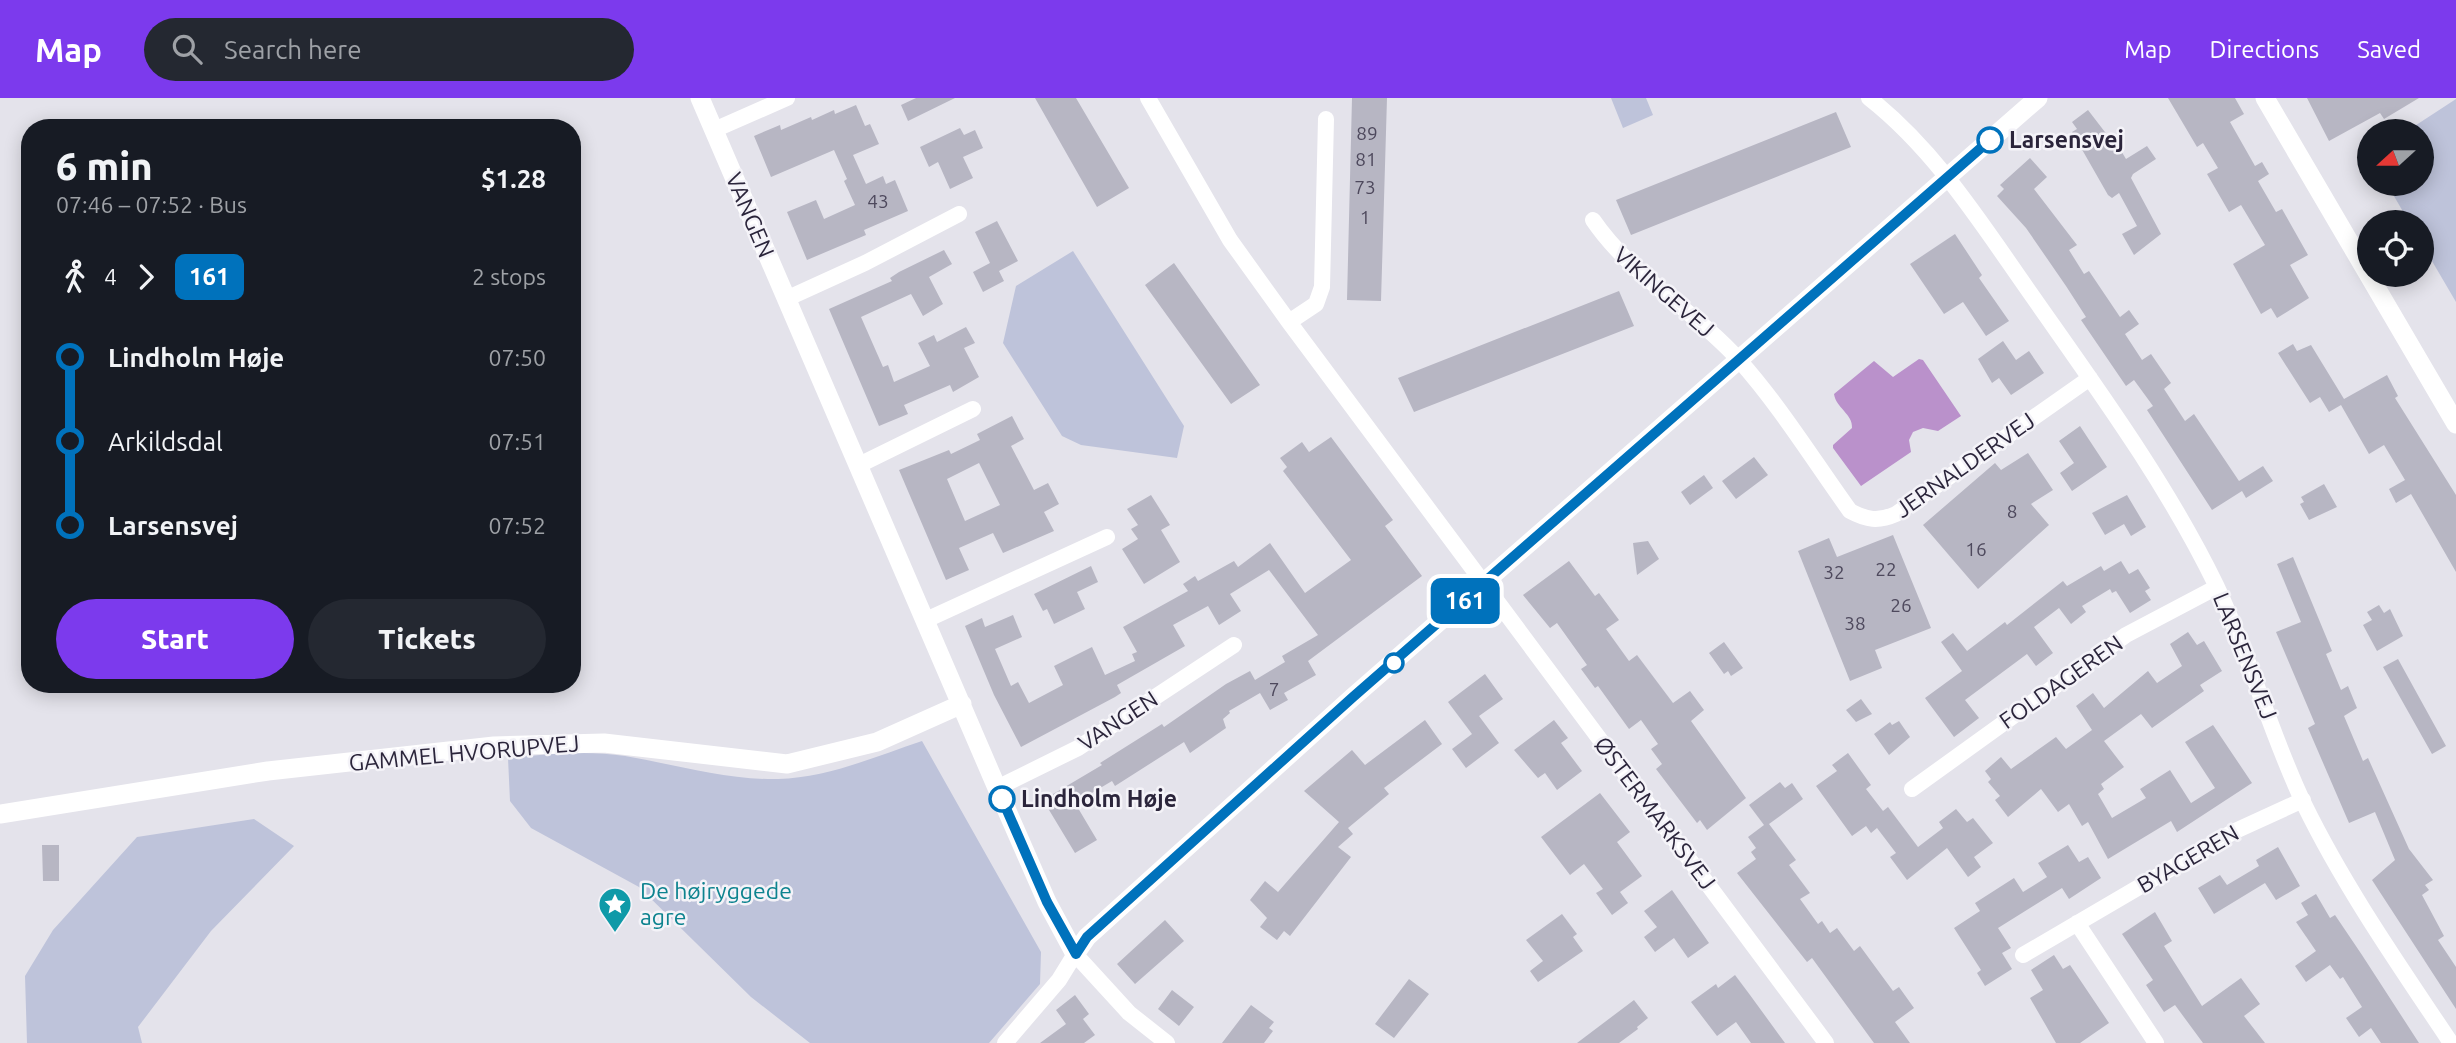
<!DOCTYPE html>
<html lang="en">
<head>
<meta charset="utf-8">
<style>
  :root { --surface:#171b24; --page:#242831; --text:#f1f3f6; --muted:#9ea1a6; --accent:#7c3aed }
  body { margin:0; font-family:Ubuntu,sans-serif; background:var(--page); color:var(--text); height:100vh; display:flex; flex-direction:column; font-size:26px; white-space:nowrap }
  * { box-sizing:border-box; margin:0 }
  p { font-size:23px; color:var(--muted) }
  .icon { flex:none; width:38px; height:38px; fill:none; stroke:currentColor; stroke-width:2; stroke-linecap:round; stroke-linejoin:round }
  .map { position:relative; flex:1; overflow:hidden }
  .side { position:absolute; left:21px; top:21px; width:560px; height:574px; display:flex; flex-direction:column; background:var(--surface); border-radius:28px; box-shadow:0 4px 18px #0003 }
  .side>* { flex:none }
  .badge { padding:0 14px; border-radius:10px; font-size:24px; line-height:46px }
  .needle { width:46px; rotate:249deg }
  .fabs { position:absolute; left:2357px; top:21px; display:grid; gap:14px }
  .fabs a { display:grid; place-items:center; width:77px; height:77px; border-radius:50%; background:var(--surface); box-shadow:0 4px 18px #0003; font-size:35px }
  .map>.badge { position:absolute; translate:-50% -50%; box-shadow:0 0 0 4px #fff }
  .legs { display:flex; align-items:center; gap:10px; height:77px; padding:0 35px; font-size:23px }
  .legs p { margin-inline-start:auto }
  .headline { display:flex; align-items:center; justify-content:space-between; height:119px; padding:0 35px }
  h1 { font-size:38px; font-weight:800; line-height:52px }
  .primary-button { display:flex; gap:14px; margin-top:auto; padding:14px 35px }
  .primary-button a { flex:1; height:80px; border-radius:42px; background:var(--accent); color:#fff; font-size:28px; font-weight:800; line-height:80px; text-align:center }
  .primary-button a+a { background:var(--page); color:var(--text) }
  ul { padding:0 35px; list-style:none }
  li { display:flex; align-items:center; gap:24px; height:84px; font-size:26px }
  li i { display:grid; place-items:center; width:10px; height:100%; margin:0 9px; background:currentColor }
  li i::after { content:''; width:18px; height:18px; margin:-9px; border:5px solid; border-radius:50%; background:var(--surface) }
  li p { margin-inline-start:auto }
  li:first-child i { background:linear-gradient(#0000 50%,currentColor 0) }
  li:last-child i { background:linear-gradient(currentColor 50%,#0000 0) }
  header { display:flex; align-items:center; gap:42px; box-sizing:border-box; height:98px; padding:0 35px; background:var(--accent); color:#fff }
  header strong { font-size:33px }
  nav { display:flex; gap:38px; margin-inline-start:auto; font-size:24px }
  .search { width:490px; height:63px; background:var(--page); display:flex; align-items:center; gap:18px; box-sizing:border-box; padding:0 24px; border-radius:38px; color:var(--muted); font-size:26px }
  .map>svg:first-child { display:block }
  .green { fill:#bec3da }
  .water { fill:#ba91cb }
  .building { fill:#b7b6c3; fill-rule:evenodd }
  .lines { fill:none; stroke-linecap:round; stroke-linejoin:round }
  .minor { stroke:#fff; stroke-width:16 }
  .tertiary { stroke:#fff; stroke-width:19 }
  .line-1-casing { stroke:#fff; stroke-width:16 }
  .line-1 { stroke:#0072bc; stroke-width:10 }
  .stop-1-dot { fill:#fff; stroke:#0072bc; stroke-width:3.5 }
  .labels { text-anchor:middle; stroke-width:5; stroke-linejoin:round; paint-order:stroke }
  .number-label { font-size:19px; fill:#4e495d }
  .stop-label { font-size:23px; font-weight:bold; fill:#2b253b; stroke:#f4f3f8; text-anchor:start }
  .street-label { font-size:23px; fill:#2b253b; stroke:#f4f3f8 }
  .culture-label { font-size:23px; fill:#0d838f; stroke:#f4f3f8; text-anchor:start }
</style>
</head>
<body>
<header>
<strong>Map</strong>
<div class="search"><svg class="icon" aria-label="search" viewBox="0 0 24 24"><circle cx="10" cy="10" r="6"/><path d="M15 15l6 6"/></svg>Search here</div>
<nav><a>Map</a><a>Directions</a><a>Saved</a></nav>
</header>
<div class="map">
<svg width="2456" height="945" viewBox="0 0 2456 945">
  <rect width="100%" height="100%" fill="#e4e3eb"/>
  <!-- green -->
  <path class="green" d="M1611,0H1646L1653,17L1623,30Z
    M2456,1V204L2422,146V124H2409L2387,86H2422V33H2407Z
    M1073,153L1184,328L1177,360L1081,347L1062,338L1003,245L1016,188Z
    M922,643L1041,854L1040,886L989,945H810L751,899L639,789L531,730L510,703L508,660C547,656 587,652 625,658C677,667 726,682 778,681C827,680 877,658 922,643Z
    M254,721L294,748L211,833L138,929L142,945H27L25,878L53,832L137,739Z"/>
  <!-- water -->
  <path class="water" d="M1919,261L1923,262L1961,318L1938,333L1923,330L1913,334L1909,342L1911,354L1861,388L1833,350V347L1852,330C1853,316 1836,310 1834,296L1874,263L1893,279Z"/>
  <!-- building -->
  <path class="building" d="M916,0H955L908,23L901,7Z
    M1035,0H1076L1129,90L1097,109Z
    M1352,0H1387L1381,203L1347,202Z
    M2168,0H2235L2244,16L2230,24L2255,68L2262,64L2269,76L2258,83L2276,114L2282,111L2308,157L2290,167L2309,200L2277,220L2271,210L2261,216L2233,166L2265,147L2241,107L2229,114L2207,76L2218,70L2203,45L2197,49Z
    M2307,0H2419L2384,21L2380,15L2329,43Z
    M856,7L865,28L870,26L879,46L853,57L866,86L883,78L886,86L895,82L908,113L864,132L866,137L807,162L787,114L816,102L824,121L855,107L844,83L847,81L834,52L771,79L754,38L780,27L781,32L811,19L812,22L834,12L835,16Z
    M2088,12L2108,38L2111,36L2126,61L2147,48L2156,61L2133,76L2131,80L2161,136L2134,157L2122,136L2137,128L2119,95L2112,100L2108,97L2072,34L2077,31L2072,24Z
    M1836,14L1851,49L1631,137L1616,102Z
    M960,30L964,37L975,32L983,50L963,59L973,80L950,91L938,64L929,69L920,49Z
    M2030,60L2047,79L2034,91L2077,147L2069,152L2084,176L2089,173L2120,219L2129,212L2139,226L2125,236L2142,262L2151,256L2171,285L2164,291L2185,323L2194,316L2239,383L2263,368L2273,383L2246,400L2242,393L2212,412L2147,312L2153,308L2134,282L2126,288L2081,222L2086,219L2066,188L2026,130L1997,98L2004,91L2000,87Z
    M997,123L1018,163L999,173L1004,183L983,194L973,174L990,165L975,134Z
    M1955,136L1982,177L1979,180L2009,223L1986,238L1963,204L1944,216L1910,166Z
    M944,152L952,166L929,179L943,206L923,218L911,196L861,219L883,269L888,267L894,284L930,268L918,245L934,237L937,244L966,229L975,245L964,250L979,279L953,294L950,287L904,307L908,316L879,328L829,211L892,183L890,180L899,174Z
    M1174,165L1260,287L1231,306L1145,187Z
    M1619,193L1634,228L1414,314L1398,280Z
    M2003,243L2016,262L2029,253L2044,275L2011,297L1999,280L1992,285L1978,261Z
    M2293,246L2297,253L2311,247L2344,301L2387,277L2398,298L2395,300L2456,397V474L2411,396L2396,405L2389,391L2405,382L2384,347L2369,356L2341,307L2329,314L2320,299L2310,305L2278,255Z
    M1012,318L1024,341L1011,348L1034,392L1048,385L1059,406L1044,414L1054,433L1003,455L993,435L959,450L969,472L946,482L899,372L949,352L951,356L980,342L977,336ZM979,365L1000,407L965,423L947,381Z
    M2080,328L2107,369L2072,393L2060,375L2074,365L2059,343Z
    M1331,339L1393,422L1385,428L1422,478L1308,563L1316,577L1284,595L1288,602L1270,612L1260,595L1229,613L1230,615L1223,621L1226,630L1190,655L1184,644L1115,688L1112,683L1075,705L1097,742L1075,755L1043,702L1102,667L1100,665L1162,626L1164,629L1226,586L1250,573L1255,582L1285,564L1282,558L1318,537L1269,472L1230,496L1241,513L1219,527L1208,508L1173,527L1185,548L1117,587L1121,595L1115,599L1021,649L994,597L965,528L982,520L985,529L1013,517L1022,539L995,551L1011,588L1018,584L1029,605L1063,587L1054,568L1092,549L1105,577L1135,563L1132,556L1137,554L1123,529L1188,493L1183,486L1195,478L1198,483L1234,463L1238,469L1270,445L1305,495L1351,462L1283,373L1287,369L1280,360L1302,344L1309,354Z
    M2028,355L2053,392L2031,406L2049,427L1978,491L1923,427L1995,365L2001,372Z
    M1754,359L1768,377L1736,401L1722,383Z
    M1704,377L1713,390L1690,407L1681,394Z
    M2324,386L2337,409L2309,422L2300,406L2304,404L2301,399Z
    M1151,397L1170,427L1161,432L1180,464L1144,486L1122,451L1138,441L1131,431L1138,427L1127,411Z
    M2127,397L2146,429L2131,438L2124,426L2105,437L2092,415Z
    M1893,437L1931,530L1875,552L1882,570L1850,583L1798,453L1829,440L1837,459Z
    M1648,443L1659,461L1637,477L1633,445Z
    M2293,459L2332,553L2326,556L2341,592L2348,588L2357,610L2344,618L2363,663L2368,660L2409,751L2433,782L2425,787L2429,792L2422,797L2444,838L2438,842L2456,869V911L2372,782L2395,762L2375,714L2349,725L2308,630L2315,626L2276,534L2301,524L2277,466Z
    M1569,463L1595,498L1599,495L1619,522L1606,531L1629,563L1637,557L1673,605L1690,593L1704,612L1691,623L1746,700L1707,732L1700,722L1697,725L1656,671L1662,666L1651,651L1658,646L1641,622L1629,631L1598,588L1595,590L1581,571L1587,567L1557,525L1550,530L1523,497Z
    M2121,463L2129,476L2138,471L2150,490L2145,493L2151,502L2130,515L2116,493L2112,495L2110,491L2082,508L2086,514L2071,526L2059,510L2034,529L2053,555L2036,568L2027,556L1965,602L1979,620L1954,639L1925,600L1962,573L1941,544L1953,535L1967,553L2005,524L2007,527L2063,483L2067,488L2101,468L2104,473Z
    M1091,468L1098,484L1077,494L1085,511L1054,526L1047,511L1043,513L1034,496Z
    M2379,507L2384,515L2390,511L2403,538L2377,553L2363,527L2372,522L2367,514Z
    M2188,534L2197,547L2204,543L2222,573L2200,587L2204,593L2152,630L2141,616L2104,643L2124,669L2101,686L2104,691L2098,696L2112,720L2146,700L2140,691L2170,672L2191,705L2215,690L2185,644L2213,627L2252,685L2177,734L2171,723L2108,761L2088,724L2082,728L2069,706L2058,714L2041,691L2008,719L1995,702L2000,698L1988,684L1991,681L1985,673L2001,659L2011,671L2056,639L2066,651L2092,632L2076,608L2093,595L2104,610L2148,573L2157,585L2182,568L2170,546Z
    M1724,544L1743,570L1731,578L1728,573L1724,576L1709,555Z
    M2398,561L2446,648L2432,656L2383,569Z
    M1485,576L1503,601L1479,618L1499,645L1466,670L1452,651L1472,636L1448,604Z
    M1861,601L1872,616L1856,624L1846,612Z
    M1425,622L1442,646L1384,690L1389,696L1348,730L1353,736L1338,749L1351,759L1290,838L1284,833L1277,842L1260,829L1267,820L1250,802L1265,783L1278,794L1339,724L1304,693L1352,652L1365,667Z
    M1554,622L1568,640L1561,645L1582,673L1557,692L1545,675L1538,680L1514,652Z
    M1899,623L1910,639L1889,657L1874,636L1890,624L1892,627Z
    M1848,655L1871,687L1866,691L1883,713L1888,709L1918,749L1943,730L1939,724L1956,711L1967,724L1973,720L1993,745L1974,759L1981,769L1968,779L1947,750L1907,782L1890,759L1896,755L1877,730L1871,735L1866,728L1852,738L1816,688L1837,673L1832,667Z
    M1780,684L1785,690L1792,685L1803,701L1769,726L1796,762L1789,767L1810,795L1800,801L1818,826L1822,823L1830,835L1837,830L1854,853L1860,848L1893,893L1899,889L1914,910L1895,924L1910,945H1874L1812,860L1807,864L1737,775L1756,761L1751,754L1756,750L1748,739L1764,727L1749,707Z
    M1600,695L1630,734L1617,744L1642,778L1620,794L1628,805L1612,817L1596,795L1603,791L1584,766L1570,777L1541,739Z
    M42,747H59V783H43Z
    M2068,747L2079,764L2088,759L2101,780L2069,801L2062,790L1998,830L2011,850L2002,855L2012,871L1985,888L1977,875L1981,872L1954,830L1980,813L1975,805L2014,780L2023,794L2047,779L2038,765Z
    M2278,749L2300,788L2276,802L2265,785L2214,816L2198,790L2220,777L2227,787L2259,768L2256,762Z
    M1672,792L1709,845L1688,860L1674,840L1655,854L1644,839L1657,829L1644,813Z
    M2316,796L2330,820L2335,817L2362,857L2419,945H2381L2371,930L2359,939L2346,920L2362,909L2343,879L2340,881L2330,867L2306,884L2295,868L2316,853L2296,824L2308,817L2301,805Z
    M2155,814L2172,843L2164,848L2202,908L2241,880L2260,906L2244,918L2265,945H2203L2175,907L2164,914L2146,887L2153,882L2122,836Z
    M1562,816L1577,836L1573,839L1583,853L1538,884L1530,873L1543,863L1526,842Z
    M1165,822L1184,843L1135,886L1117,866Z
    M2054,857L2063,871L2070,867L2109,925L2080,945H2056L2030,900L2043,892L2031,872Z
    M1735,877L1750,897L1785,945H1751L1736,924L1717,938L1691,904L1716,886L1718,890Z
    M1409,881L1429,896L1394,940L1375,926Z
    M1172,892L1194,909L1179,928L1158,911Z
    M1075,897L1089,916L1083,921L1095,937L1084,945H1040L1066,926L1056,912Z
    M1634,902L1648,920L1637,929L1638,931L1619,945H1577Z
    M1251,907L1274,924L1269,930L1273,933L1264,945H1222Z"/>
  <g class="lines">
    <!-- minor -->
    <path class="minor" d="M1148,0L1230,142L1289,224L1826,945
      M1869,0C1934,51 1979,122 2026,189C2093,285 2165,382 2216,487C2250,558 2270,635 2304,706C2345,790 2399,867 2451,945
      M714,32L787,0
      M1593,122C1631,178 1694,212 1739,262C1780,308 1814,363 1850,413C1867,422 1878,424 1896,416L2090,280
      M786,201L865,165L959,116
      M1289,224L1316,206L1322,189L1326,21
      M859,367L973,311
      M926,522L1107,439
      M997,690L1078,650L1234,547
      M1912,691L2126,537L2217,489
      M2077,825L2156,945
      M2023,857L2233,734L2303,702
      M1005,945L1059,882L1075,856L1129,915L1167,945"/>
    <!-- tertiary -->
    <path class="tertiary" d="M700,0L997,690L1047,804L1075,856L1087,839L1353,599L2038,0
      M2265,0L2456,326
      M0,716L268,673L494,648L604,645L787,666L877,644L962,606"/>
  </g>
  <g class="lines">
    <defs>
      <path id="line-1" d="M1002,701L1047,804L1076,856L1087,839L1353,599L1990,42"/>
    </defs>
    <!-- line-1 casing -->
    <use href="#line-1" class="line-1-casing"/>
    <!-- line-1 -->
    <use href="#line-1" class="line-1"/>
  </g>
  <!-- icons -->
  <defs>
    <symbol id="sight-pin" viewBox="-11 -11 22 30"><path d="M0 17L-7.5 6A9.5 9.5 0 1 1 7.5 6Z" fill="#0f9aa8" stroke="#f4f3f8"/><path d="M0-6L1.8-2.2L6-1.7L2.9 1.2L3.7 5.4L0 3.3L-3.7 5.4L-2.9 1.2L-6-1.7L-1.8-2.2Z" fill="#fff"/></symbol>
  </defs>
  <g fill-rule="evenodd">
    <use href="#sight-pin" x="596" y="787" width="38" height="52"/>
  </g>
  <!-- markers -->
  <g class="stop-1-dot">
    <circle cx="1990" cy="42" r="12"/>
    <circle cx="1394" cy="565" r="9"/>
    <circle cx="1002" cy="701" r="12"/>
  </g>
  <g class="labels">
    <!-- number labels -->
    <g class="number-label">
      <text x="1367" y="42">89</text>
      <text x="1366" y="68">81</text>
      <text x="1365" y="96">73</text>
      <text x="878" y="110">43</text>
      <text x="1365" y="126">1</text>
      <text x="2012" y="420">8</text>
      <text x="1976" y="458">16</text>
      <text x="1886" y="478">22</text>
      <text x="1834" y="481">32</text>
      <text x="1901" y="514">26</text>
      <text x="1855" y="532">38</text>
      <text x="1274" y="598">7</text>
    </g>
    <!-- stop labels -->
    <g class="stop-label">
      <text x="2009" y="50">Larsensvej</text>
      <text x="1021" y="709">Lindholm Høje</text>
    </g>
    <!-- street labels -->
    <g class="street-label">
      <text transform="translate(750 117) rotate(67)" y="8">VANGEN</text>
      <text transform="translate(1664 194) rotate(41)" y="8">VIKINGEVEJ</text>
      <text transform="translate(1965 367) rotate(-35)" y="8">JERNALDERVEJ</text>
      <text transform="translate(2245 558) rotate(68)" y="8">LARSENSVEJ</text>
      <text transform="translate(2061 584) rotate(-35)" y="8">FOLDAGEREN</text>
      <text transform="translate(1118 623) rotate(-33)" y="8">VANGEN</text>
      <text transform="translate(464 655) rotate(-5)" y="8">GAMMEL HVORUPVEJ</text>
      <text transform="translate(1655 715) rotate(53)" y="8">ØSTERMARKSVEJ</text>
      <text transform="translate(2188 761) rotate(-30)" y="8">BYAGEREN</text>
    </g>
    <!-- culture labels -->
    <g class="culture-label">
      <text x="640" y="801">De højryggede<tspan x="640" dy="26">agre</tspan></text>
    </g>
  </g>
</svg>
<div class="fabs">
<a><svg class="needle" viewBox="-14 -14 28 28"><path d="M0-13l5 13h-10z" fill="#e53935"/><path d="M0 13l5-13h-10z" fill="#9ea1a6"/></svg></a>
<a><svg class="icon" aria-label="locate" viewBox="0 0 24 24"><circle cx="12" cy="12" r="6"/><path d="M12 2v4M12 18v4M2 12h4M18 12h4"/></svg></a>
</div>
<b class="badge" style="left:1465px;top:503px;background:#0072bc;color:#fff">161</b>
<section class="side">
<div class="headline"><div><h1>6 min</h1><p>07:46 – 07:52 · Bus</p></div><b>$1.28</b></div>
<div class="legs"><svg class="icon" aria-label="walk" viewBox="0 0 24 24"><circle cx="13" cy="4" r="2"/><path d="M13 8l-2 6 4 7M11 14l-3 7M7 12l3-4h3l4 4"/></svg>4<svg class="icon" aria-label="forward" viewBox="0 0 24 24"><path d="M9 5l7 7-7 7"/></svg><b class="badge" style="background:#0072bc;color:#fff">161</b><p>2 stops</p></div>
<ul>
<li><i style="color:#0072bc"></i><b>Lindholm Høje</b><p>07:50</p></li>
<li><i style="color:#0072bc"></i><span>Arkildsdal</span><p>07:51</p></li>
<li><i style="color:#0072bc"></i><b>Larsensvej</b><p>07:52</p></li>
</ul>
<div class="primary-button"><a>Start</a><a>Tickets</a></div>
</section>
</div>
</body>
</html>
